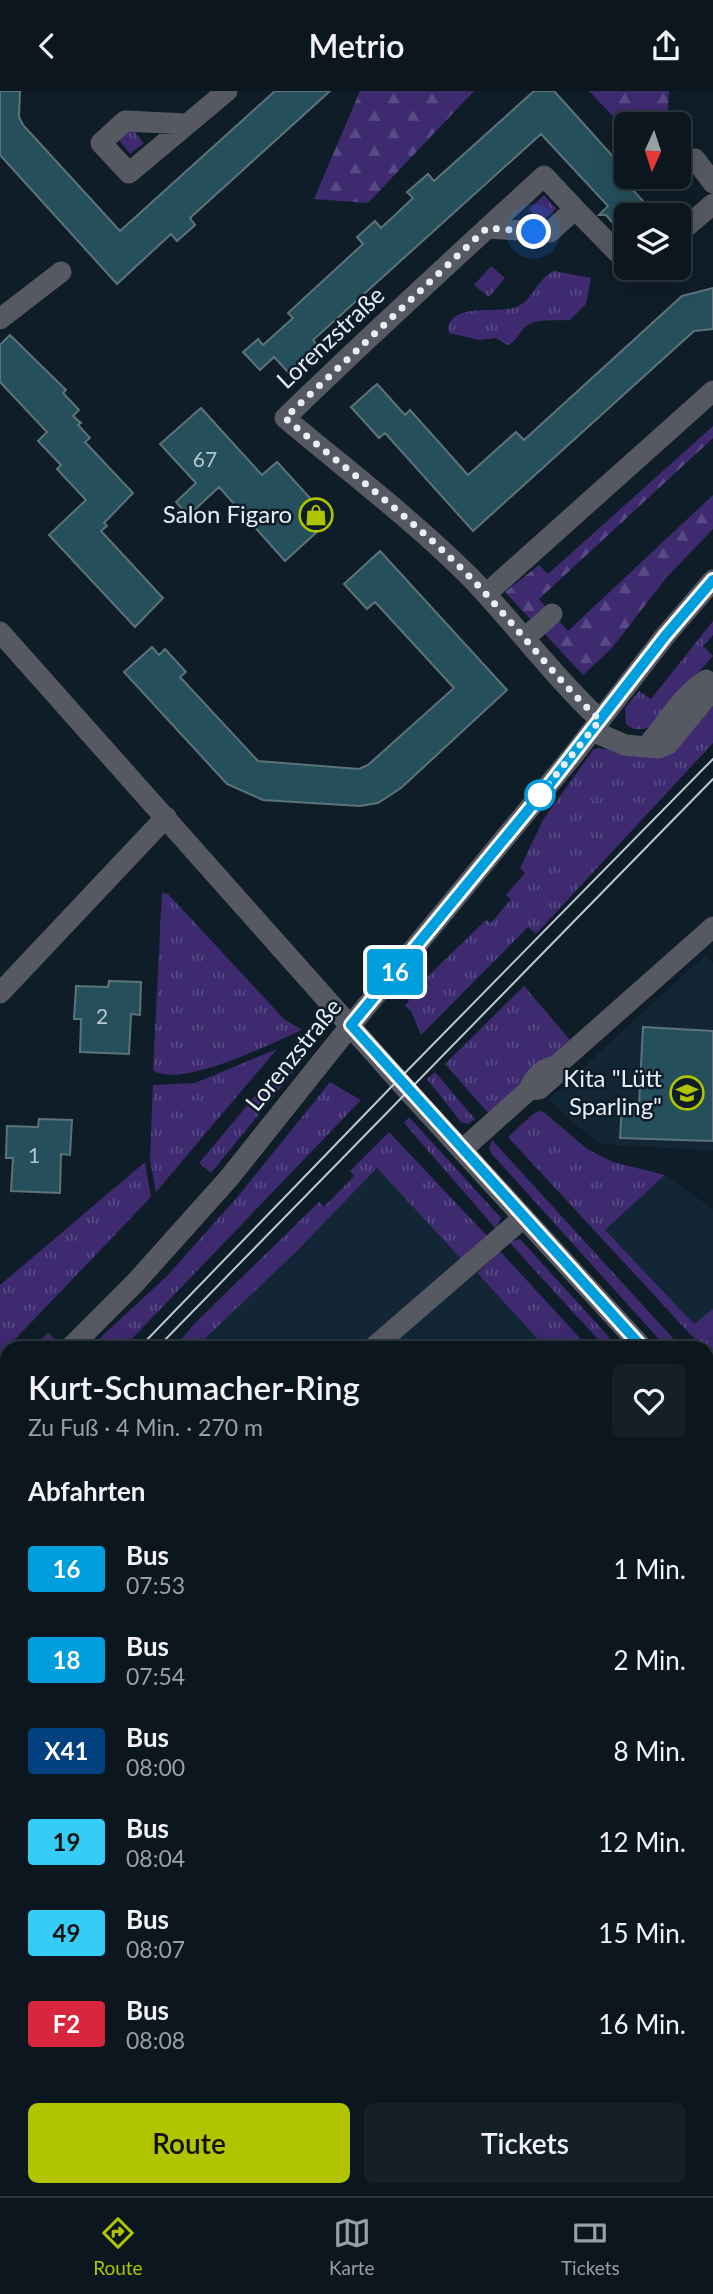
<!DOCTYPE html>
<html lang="de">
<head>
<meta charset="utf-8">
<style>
  :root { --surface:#0b161e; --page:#141f27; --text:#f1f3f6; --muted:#9a9fa4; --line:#2b353c; --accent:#b0c500 }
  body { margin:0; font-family:Lato,sans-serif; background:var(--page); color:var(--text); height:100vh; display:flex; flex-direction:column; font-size:26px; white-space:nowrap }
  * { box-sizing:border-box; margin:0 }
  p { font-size:23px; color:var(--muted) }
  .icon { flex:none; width:38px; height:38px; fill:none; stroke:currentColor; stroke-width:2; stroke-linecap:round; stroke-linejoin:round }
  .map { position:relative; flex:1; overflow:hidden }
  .drawer { position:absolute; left:0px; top:1250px; width:714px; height:856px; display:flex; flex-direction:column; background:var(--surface); border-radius:21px 21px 0 0; box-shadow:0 7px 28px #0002,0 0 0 2px var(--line) }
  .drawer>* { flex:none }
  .badge { padding:0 14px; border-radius:5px; font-size:24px; line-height:46px }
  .needle { width:46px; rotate:183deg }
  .fabs { position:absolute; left:614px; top:21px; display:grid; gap:14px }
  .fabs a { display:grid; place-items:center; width:77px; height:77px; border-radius:10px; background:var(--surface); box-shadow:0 7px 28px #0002,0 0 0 2px var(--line); font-size:35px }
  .you { position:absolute; width:35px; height:35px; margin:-18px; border:5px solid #fff; border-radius:50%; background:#1a73e8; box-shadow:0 0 0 10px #1a73e833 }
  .map>.badge { position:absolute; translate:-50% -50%; box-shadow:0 0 0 4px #fff }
  h2 { padding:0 28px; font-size:26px; line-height:63px }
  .round { display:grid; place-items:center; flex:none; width:74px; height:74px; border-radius:10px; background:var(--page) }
  .overview { display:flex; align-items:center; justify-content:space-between; height:119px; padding:0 28px }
  h1 { font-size:33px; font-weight:600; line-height:52px }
  .primary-button { display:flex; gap:14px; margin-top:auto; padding:14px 28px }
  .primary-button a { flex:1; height:80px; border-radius:10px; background:var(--accent); color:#111; font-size:28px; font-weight:600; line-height:80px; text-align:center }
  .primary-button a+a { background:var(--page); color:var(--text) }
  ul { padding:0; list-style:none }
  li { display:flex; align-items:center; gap:21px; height:91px; padding:0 28px }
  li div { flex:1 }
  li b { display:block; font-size:26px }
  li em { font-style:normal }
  li .badge { min-width:77px; font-weight:700; text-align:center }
  header { display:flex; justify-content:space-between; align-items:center; height:91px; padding:0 28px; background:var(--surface); font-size:32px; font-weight:600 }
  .dock { display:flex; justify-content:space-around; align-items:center; height:98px; border-top:2px solid var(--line); background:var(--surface); font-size:19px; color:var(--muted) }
  .dock a { display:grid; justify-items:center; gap:4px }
  .dock .current { color:var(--accent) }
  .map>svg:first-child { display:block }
  .built { fill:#122636 }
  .grass { fill:url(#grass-tufts) }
  .forest { fill:url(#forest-firs) }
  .building { fill:#244f5b; stroke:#5c737a; stroke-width:2 }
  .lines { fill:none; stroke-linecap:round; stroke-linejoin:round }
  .minor { stroke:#565961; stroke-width:21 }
  .major { stroke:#9197a7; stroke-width:21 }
  .tram { stroke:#bec8d1; stroke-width:2 }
  .line-casing { stroke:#fff; stroke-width:16 }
  .line { stroke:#009edd; stroke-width:10 }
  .walk { stroke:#e6eff7; stroke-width:7; stroke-dasharray:0 12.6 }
  .stop-dot { fill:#fff; stroke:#009edd; stroke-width:3.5 }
  .labels { text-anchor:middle; stroke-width:5; stroke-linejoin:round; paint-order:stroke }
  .number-label { font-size:21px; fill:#b6c7d0 }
  .street-label { font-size:24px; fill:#e6eff7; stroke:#0f1d28 }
  .poi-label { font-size:24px; fill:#e6eff7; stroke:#0f1d28; text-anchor:end }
</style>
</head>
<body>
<header><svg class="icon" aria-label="back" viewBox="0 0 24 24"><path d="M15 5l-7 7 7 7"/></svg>Metrio<svg class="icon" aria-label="share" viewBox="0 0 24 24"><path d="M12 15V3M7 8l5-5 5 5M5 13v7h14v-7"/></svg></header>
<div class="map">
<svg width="713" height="2105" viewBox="0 0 713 2105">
  <defs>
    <pattern id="grass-tufts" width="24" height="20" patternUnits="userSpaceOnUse" patternTransform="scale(1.75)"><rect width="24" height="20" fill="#3d2a6f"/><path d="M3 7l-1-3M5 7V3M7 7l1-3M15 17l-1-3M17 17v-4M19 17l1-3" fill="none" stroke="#594984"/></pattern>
    <pattern id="forest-firs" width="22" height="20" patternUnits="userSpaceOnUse" patternTransform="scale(1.75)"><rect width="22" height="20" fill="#3d2a6f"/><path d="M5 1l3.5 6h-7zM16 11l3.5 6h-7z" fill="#594984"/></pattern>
  </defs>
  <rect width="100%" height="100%" fill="#0f1d28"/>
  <!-- built -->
  <path class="built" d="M705,864L713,872V1060L601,1053L580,1037L549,1008Z
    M377,1077L545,1256H196L298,1159Z
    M665,1084L713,1118V1218L694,1233L605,1139Z
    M713,1496V1853L707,1861V1498Z
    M253,2098H533L527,2105H252Z"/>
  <!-- grass -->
  <path class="grass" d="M131,37L144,52L130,63L118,48Z
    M544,104L556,118L541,131L529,118Z
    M491,175L505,187L489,206L474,194Z
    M554,180L591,187L586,213L570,229C558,230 538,227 528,234C518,240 519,250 507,254L496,247L479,249L449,242C445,211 496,222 513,217C532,213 536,188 554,180Z
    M713,530V544L703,555L713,565L649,636C640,639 634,640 626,633L625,617L639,600L651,608Z
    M713,602V652L536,843L528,836L421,944L411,920L405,915L422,891L486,829L491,832L511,808L506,804L525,782L520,777L543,729L593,659L598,657L645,663Z
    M162,802L168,803L284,928L302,939C272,952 180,999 153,979Z
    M524,895L570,949L489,1023L445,973Z
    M301,950L308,959L304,968L211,1082L199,1072Z
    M277,958L156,1101L150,1069L153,994L195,992Z
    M435,981L475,1028L468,1033L461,1031L427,988Z
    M330,991L361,1009L124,1256H90L167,1185L240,1103Z
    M539,1020L545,1022L587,1058L613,1071L665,1084L605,1139L694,1233L713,1218V1269L707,1262V1256H702L508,1046L533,1023Z
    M409,1026L501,1127L496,1138L404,1032Z
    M389,1041L490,1148L465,1172L377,1077L298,1159L196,1256H175L195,1232L319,1111L324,1116L354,1085L350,1080Z
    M492,1049L681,1256H666L491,1062L489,1057Z
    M145,1071L151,1106L0,1264V1194Z
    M520,1148L609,1246L605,1256L509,1151Z
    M500,1160L588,1256H545L477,1182Z
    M48,1242L59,1252L54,1256H33Z
    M7,1334V1367L0,1374V1340Z
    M707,1386L713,1392V1432L707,1435Z
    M7,1404V1623L4,1650L0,1659V1411Z
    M7,1757V1932L0,1926V1760Z
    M713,1998V2105H648L641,2098H707V2006Z
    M587,2098H623L618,2105H582Z"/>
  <!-- forest -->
  <path class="forest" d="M360,0H474L368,112L314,108Z
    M589,0H669L667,33H626V39Z
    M713,335V347L539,508L546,516L530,528L505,501L539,474L548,483Z
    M713,404V438L667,486L611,558L583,584L544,542L558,529L568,540Z
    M7,1722V1757L0,1760V1729Z"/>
  <!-- building -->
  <path class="building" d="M0,0H20L19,26L23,34L120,140L275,0H330L190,127L195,134L177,150L171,143L117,193L0,64Z
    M534,0H554L626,80V86H632L636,90L630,96L656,124H626V147L606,124H599L608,115L541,43L313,249L318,255L288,281L274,266L260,279L243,261L258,248L263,254L293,227L288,222L363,153L357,146L375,130L381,137L395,124L413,107L407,101L428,83L434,90Z
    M713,197V238L694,240L473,440L385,342L379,347L351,316L377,293L405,324L410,319L468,384L516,341L524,349L682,205Z
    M10,244L66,299L63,302L79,319L73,325L81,332L78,334L90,347L85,351L133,402L104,432L107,435L101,440L163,507L135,536L49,444L86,409L57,378L61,374L38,350L47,341L0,291V254Z
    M201,317L262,384L277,371L330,429L285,470L219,396L188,425L176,411L196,392L160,353Z
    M380,460L507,599L401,697L378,712L360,715L263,709L227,693L124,581L152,556L159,564L165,558L186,581L180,586L258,670L359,678L368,674L454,597L375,511L367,518L344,493Z
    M109,890L141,891L140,924L131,923L129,963L80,961L81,928H74L76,895L108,896Z
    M643,936L713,940V1050L620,1047L622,1014L639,1015Z
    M39,1028L72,1029L70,1064L61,1063L60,1102L11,1100L13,1067H6L7,1035L38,1036Z"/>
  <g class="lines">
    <!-- minor -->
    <path class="minor" d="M187,33L125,30L101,52L129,82L227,0
      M695,68L713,92
      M575,118L626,170
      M487,137L550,141L575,118L544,85C457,165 370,244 285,327C347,379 413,429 471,487C515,533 553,585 600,629
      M679,142L713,113
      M0,228L61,181
      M486,503L713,300
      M0,541L408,1000L642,1256
      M525,547L552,523
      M706,589L704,609L668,653L659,657L646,656C666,634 681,605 706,589Z
      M592,640L625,654L646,656
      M0,902L166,726
      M556,975L713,836
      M462,1059L529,999C533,987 543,977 556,975L555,984L539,998L529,999
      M71,1256L135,1192L229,1087L351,934L574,663L665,545L713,489
      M374,1256L523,1127
      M0,1324L7,1318
      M707,1329L713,1336
      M707,1467L713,1465
      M707,1732L713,1726
      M707,1917L713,1909
      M0,2059L7,2065
      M50,2098L59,2105
      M217,2105L218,2098
      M558,2105L563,2098"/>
    <!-- major -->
    <path class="major" d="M0,1973L7,1979
      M159,2098L167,2105"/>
    <!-- tram -->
    <path class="tram" d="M140,1256L399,988L713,668
      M158,1256L713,688
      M0,1401L7,1394
      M0,1683L7,1668
      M0,1707L7,1698"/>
  </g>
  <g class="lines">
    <defs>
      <path id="line" d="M642,1256L351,934L552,690L665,545L713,489"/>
    </defs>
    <!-- line casing -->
    <use href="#line" class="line-casing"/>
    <!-- line -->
    <use href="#line" class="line"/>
    <!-- walk -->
    <path class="walk" d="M534,141L487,137L285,327C347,379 414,429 471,487C515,533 553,585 600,629L535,710L540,704"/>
  </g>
  <!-- icons -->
  <defs>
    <symbol id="shop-ring" viewBox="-11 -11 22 22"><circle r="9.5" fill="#0f1d28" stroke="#b0c500" stroke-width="1.5"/><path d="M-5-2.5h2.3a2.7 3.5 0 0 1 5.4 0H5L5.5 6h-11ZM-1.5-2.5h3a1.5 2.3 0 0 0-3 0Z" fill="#b0c500"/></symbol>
    <symbol id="school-ring" viewBox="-11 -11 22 22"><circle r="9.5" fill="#0f1d28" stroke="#b0c500" stroke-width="1.5"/><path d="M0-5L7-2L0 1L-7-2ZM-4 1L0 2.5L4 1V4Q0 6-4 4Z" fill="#b0c500"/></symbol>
  </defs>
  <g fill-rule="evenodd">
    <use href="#shop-ring" x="297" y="405" width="38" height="38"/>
    <use href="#school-ring" x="668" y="983" width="38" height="38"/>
  </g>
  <!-- markers -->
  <circle class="stop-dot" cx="540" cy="704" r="14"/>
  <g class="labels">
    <!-- number labels -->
    <g class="number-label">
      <text x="205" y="376">67</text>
      <text x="102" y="933">2</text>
      <text x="34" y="1072">1</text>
    </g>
    <!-- street labels -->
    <g class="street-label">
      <text transform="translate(331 247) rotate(-43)" y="8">Lorenzstraße</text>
      <text transform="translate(294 964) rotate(-51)" y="8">Lorenzstraße</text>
    </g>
    <!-- poi labels -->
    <g class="poi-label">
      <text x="292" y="432">Salon Figaro</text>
      <text x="662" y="996">Kita "Lütt<tspan x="662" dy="28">Sparling"</tspan></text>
    </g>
  </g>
</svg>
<div class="fabs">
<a><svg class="needle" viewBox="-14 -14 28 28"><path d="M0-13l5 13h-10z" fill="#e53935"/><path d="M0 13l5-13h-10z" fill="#9a9fa4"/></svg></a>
<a><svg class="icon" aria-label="layers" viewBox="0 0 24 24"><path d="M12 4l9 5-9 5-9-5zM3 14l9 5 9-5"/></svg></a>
</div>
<div class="you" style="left:534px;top:141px"></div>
<b class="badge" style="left:395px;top:881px;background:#009edd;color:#fff">16</b>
<section class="drawer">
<div class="overview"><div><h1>Kurt-Schumacher-Ring</h1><p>Zu Fuß · 4 Min. · 270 m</p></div><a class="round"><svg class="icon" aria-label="heart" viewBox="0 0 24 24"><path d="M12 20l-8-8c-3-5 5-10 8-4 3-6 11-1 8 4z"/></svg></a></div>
<h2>Abfahrten</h2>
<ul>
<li><span class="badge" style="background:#009edd;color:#fff">16</span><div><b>Bus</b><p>07:53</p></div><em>1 Min.</em></li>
<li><span class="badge" style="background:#009edd;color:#fff">18</span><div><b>Bus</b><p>07:54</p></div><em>2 Min.</em></li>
<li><span class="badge" style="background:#024080;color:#fff">X41</span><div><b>Bus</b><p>08:00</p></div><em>8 Min.</em></li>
<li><span class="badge" style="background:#35ccf6;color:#111">19</span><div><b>Bus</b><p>08:04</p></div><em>12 Min.</em></li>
<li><span class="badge" style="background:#35ccf6;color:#111">49</span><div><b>Bus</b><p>08:07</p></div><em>15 Min.</em></li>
<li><span class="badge" style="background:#d7263d;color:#fff">F2</span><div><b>Bus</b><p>08:08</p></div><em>16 Min.</em></li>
</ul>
<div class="primary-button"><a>Route</a><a>Tickets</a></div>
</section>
</div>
<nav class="dock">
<a class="current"><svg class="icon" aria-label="directions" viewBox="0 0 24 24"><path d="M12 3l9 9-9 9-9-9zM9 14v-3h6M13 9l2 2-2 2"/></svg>Route</a>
<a><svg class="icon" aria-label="map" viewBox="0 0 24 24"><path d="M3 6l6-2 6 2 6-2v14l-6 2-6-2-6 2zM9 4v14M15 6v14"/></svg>Karte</a>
<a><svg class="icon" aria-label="tickets" viewBox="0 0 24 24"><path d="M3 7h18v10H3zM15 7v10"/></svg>Tickets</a>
</nav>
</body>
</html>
